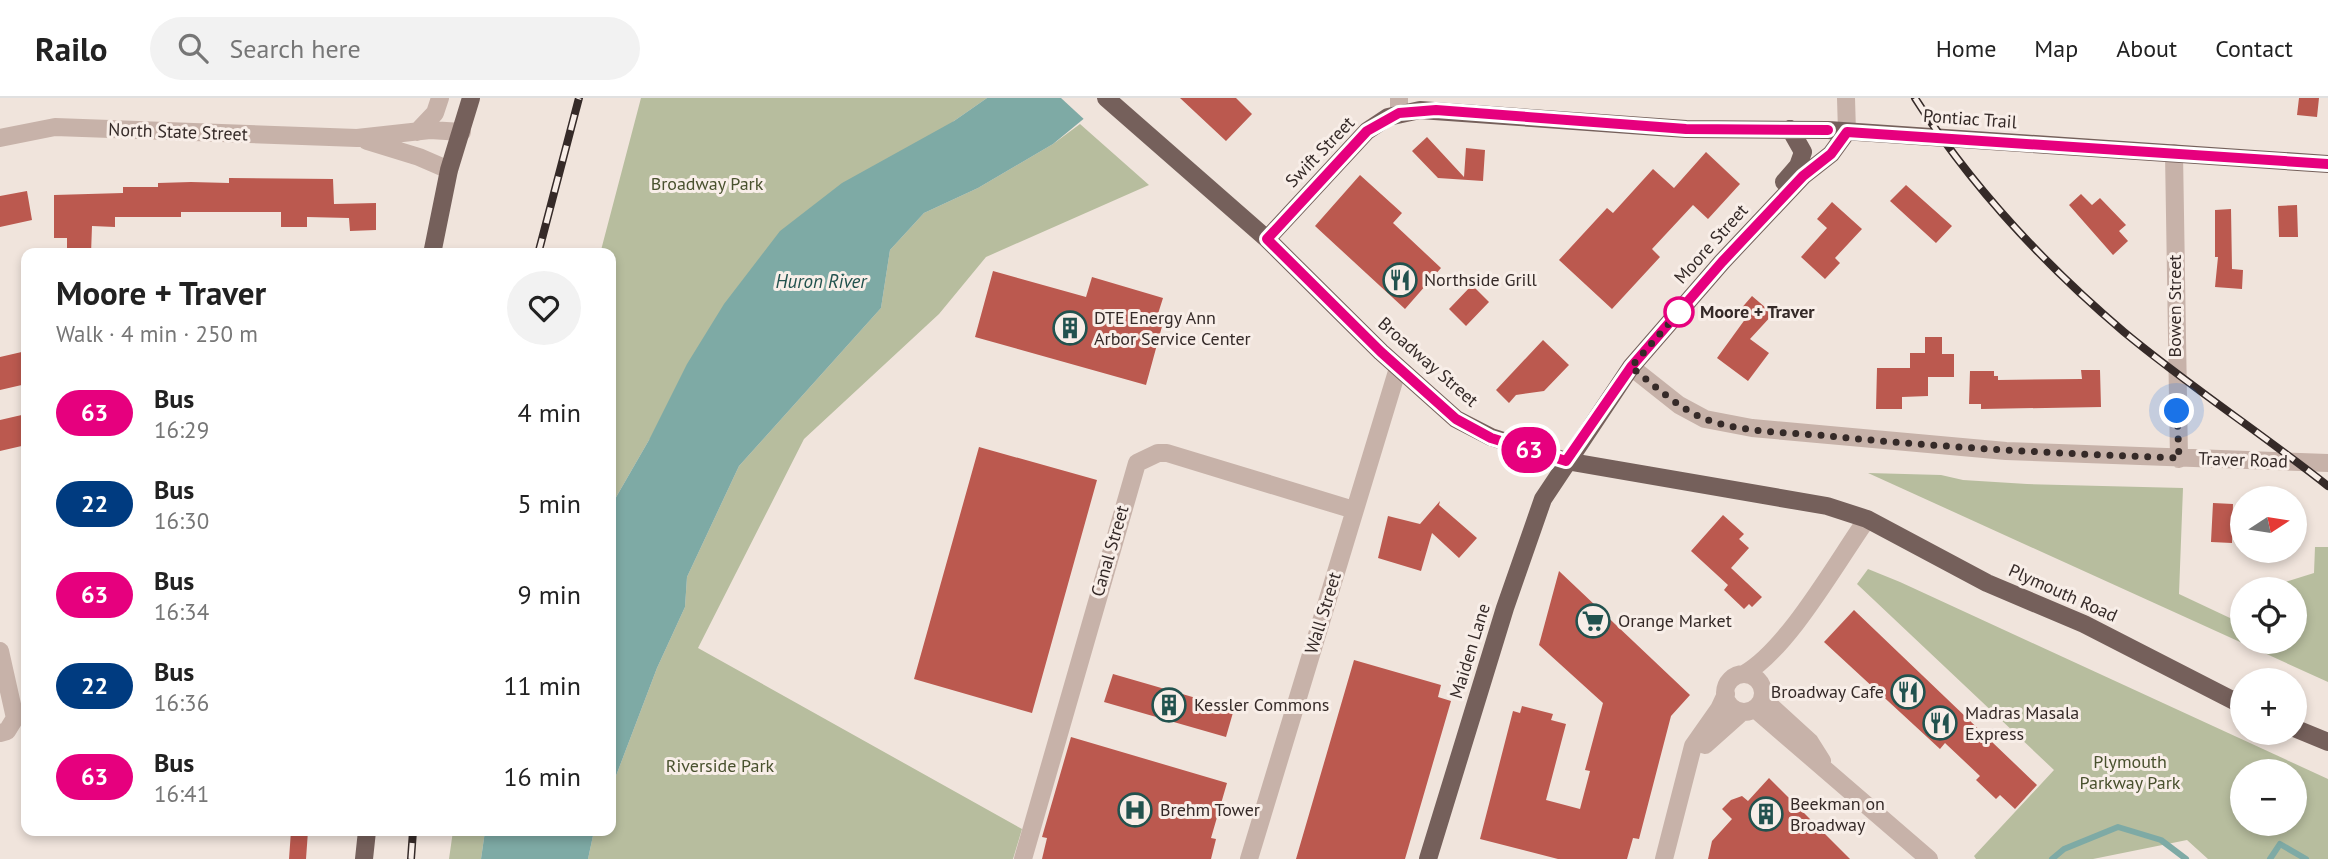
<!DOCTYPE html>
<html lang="en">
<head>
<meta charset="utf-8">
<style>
  :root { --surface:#fff; --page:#f2f2f2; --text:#222; --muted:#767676; --line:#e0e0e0 }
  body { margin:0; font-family:"PT Sans",sans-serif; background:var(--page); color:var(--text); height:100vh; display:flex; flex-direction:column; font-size:26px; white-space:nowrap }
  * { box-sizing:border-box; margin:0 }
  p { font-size:23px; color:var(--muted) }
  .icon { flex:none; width:38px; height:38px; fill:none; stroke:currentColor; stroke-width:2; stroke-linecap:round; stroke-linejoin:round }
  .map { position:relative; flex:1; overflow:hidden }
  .sheet { position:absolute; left:21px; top:150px; width:595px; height:588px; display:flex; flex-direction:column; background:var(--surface); border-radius:14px; box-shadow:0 4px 10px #0003 }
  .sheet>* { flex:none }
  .badge { padding:0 14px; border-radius:23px; font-size:24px; line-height:46px }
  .needle { width:46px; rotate:78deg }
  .buttons { position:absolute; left:2230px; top:388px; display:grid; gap:14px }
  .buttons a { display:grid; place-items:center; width:77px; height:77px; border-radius:50%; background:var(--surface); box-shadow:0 4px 10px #0003; font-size:35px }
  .you { position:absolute; width:35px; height:35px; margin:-18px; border:5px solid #fff; border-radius:50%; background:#1a73e8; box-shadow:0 0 0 10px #1a73e833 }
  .map>.badge { position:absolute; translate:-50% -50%; box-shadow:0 0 0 4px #fff }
  .round { display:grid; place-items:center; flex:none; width:74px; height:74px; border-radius:37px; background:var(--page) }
  .headline { display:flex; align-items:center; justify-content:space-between; height:119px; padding:0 35px }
  h1 { font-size:33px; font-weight:600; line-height:52px }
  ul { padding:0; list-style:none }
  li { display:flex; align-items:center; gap:21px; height:91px; padding:0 35px }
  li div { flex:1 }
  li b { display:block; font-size:26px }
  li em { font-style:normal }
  li .badge { min-width:77px; font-weight:700; text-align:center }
  header { display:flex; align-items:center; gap:42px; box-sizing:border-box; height:98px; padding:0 35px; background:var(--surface); border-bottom:2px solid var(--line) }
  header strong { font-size:33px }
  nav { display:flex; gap:38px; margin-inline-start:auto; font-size:24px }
  .search { width:490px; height:63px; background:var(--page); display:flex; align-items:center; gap:18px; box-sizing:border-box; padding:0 24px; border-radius:38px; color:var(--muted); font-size:26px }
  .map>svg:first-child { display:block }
  .green { fill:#b7bd9e; fill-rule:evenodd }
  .water { fill:#7eaaa5 }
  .pier { fill:#f0e4dc }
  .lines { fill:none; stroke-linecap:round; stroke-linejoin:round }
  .stream { stroke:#7eaaa5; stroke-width:6 }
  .building { fill:#bb594f }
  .minor { stroke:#c7b2a9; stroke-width:18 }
  .major { stroke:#75605b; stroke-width:18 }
  .rail-casing { stroke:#352a28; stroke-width:8 }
  .rail { stroke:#f8eee8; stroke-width:5; stroke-dasharray:16; stroke-linecap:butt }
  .line-casing { stroke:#fff; stroke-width:16 }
  .line { stroke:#e6007e; stroke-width:10 }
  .walk { stroke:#352a28; stroke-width:7; stroke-dasharray:0 12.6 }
  .stop-dot { fill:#fff; stroke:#e6007e; stroke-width:3.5 }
  .labels { text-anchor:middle; stroke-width:6; stroke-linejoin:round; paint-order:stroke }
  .street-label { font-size:18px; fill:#352a28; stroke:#f8eee8 }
  .park-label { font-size:18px; fill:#49512e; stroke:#f8eee8 }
  .poi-label { font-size:18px; fill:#352a28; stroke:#f8eee8; text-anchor:start }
  .stop-label { font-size:18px; font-weight:bold; fill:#352a28; stroke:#f8eee8; text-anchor:start }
  .water-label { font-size:19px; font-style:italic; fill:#22524e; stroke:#f8eee8 }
</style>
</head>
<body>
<header>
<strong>Railo</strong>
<div class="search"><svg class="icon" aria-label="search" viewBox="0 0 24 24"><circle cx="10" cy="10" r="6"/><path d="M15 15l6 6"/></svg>Search here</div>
<nav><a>Home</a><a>Map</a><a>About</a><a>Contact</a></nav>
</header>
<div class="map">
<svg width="2328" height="761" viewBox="0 0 2328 761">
  <rect width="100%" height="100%" fill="#f0e4dc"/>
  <!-- green -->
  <path class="green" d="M641,0H987L954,23L649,342L611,408V156H600Z
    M1080,26L1149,87L986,159L939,216L804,341L698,550L1022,731L1013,761H588L594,733H611V691L657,570L685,509L687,479L739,368L881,210L890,152L924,115L978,90L1053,46Z
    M1868,375L1941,377L1963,382L2027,386L2183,390L2179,496L2230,520L2242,508V544H2294V492H2259L2314,475L2315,449H2328V584Z
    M1868,471L1900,484L2328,681V761H2208L2187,742L2093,761H1976L1974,758L2054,672L1857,486ZM2242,674H2294V726H2242Z
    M453,733H485L481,761H449Z"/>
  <!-- water -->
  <path class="water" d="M987,0H1109L1053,46L978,90L924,115L890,152L881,210L739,368L687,479L685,509L657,570L611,691V408L649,342L687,266L724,206L780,133L842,85L954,23Z
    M485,733H594L588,761H481Z"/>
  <!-- pier -->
  <path class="pier" d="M1061,0H1112L1087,24Z"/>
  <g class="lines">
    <!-- stream -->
    <path class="stream" d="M2052,761L2064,751L2118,729L2161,742L2186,761
      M2270,761L2280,746L2306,761"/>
  </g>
  <!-- building -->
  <path class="building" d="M1180,0H1236L1252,16L1226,43Z
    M2299,0H2319L2317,19L2297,17Z
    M1427,39L1464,79L1466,50L1485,52L1483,83L1438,80L1412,53Z
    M1706,54L1740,86L1708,121L1693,107L1652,151L1660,159L1612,211L1559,162L1607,110L1613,115L1653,71L1674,90Z
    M1360,77L1402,115L1393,125L1441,170L1405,211L1315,128Z
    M229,80L333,81L334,106L376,105V132L350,133L349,120L307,119V129H281V114H181V119H115V129L92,128L91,156H67V140H54V97L123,95V89H158V85L191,84L229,85Z
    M1906,87L1952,128L1936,145L1890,103Z
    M27,93L32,122L0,129V98Z
    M2081,96L2092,107L2100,100L2126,127L2119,133L2128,143L2113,157L2069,107Z
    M1832,104L1862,131L1835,160L1840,165L1825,181L1801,159L1827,130L1817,121Z
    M2297,107L2298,139H2279L2278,108Z
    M2231,111L2232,171L2243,172L2242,191L2215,189L2218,159H2215V112Z
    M993,173L1086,199L1092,179L1163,200L1157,219L1164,221L1146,287L975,239Z
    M1472,187L1489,204L1466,228L1449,211Z
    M1752,198L1773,216L1750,241L1769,255L1748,283L1717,260L1746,220L1739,213Z
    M1925,239H1942V256H1954V279H1928V298L1902,299V311H1876L1877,270H1910V255H1925Z
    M1543,242L1569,267L1544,293L1516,297L1509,305L1496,292Z
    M26,253V286L0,292V259Z
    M2081,272H2100L2101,309L1981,311V306H1969L1970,273H1994V278H1998V282L2082,281Z
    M26,316V347L0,353V322Z
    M979,349L1097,382L1032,615L914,581Z
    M1440,403L1439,407L1477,440L1459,460L1432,435L1421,473L1378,460L1388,418L1420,426Z
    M2213,405L2233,406L2232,445L2211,444Z
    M1723,417L1744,436L1739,441L1749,450L1731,470L1762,499L1752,509L1749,506L1744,511L1724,492L1728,487L1691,453Z
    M1559,473L1690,597L1671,618L1639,741L1633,740L1627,761H1558L1480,741L1513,613L1520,615L1522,608L1553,616L1551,622L1566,626L1546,702L1580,711L1590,673L1585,672L1603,605L1539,547Z
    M1854,512L2037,687L2015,711L2000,697L1996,701L1976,682L1980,678L1945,645L1940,651L1824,544Z
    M1354,562L1441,587L1438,599L1451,603L1405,761H1296Z
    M1113,576L1234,611L1226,639L1104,604Z
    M1071,639L1227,685L1211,740L1216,741L1211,761H1042L1047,740L1042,739Z
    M1769,680L1850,761H1708L1712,743L1732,721L1722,711L1731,702L1742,698L1748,703Z
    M291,733H308L306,761H289Z"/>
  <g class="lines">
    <!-- minor -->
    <path class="minor" d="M1399,0V15
      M1846,0L1847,34
      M417,34L435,15L440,0
      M0,40L55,29L357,40L430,32L462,34
      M367,43L419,59L449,72
      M2174,55L2179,361
      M1631,269L1679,307L1705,321L1752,330L2006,353L2328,365
      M0,553L15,620L7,633L0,635
      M1744,576C1788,551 1836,465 1867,421
      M1725 595a19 19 0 1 1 38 0a19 19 0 1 1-38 0Z
      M1763,601L1810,644L1822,663
      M1755,611L1929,761
      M1705,647L1742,614
      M1023,761L1137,365L1158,355H1167L1354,412
      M1249,761L1398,270
      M1664,761L1693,648L1719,611L1726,596"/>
    <!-- major -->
    <path class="major" d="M1106,0L1267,141L1381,254L1456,321L1491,339L1566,363L1827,408L1867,421L1987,485L2084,526L2242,607
      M1784,84L1798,68L1803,54L1790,31
      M1267,141L1367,33L1388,19L1420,12L1686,31L1828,32L2328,66
      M432,156L449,72L471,0
      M2294,630L2328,644
      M364,761L367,733
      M1428,761L1505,510L1543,401L1631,269L1722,164L1803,78L1831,56L1847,34"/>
    <defs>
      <path id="rail" d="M1915,0C1971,88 2044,166 2124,234C2189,288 2261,335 2328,388
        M538,156L579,0
        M411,761L413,733"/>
    </defs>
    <!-- rail casing -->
    <use href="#rail" class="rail-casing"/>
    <!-- rail -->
    <use href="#rail" class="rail"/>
  </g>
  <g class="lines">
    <defs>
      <path id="line" d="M1828,32L1686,31L1436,12L1399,15L1367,33L1267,141L1381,254L1456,321L1491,340L1566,363L1631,269L1722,164L1803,78L1831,56L1847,34L2328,66"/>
    </defs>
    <!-- line casing -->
    <use href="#line" class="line-casing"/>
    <!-- line -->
    <use href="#line" class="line"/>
    <!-- walk -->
    <path class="walk" d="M1679,214L1686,206L1631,269C1654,287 1678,310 1705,321C1746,336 1795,334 1838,339C1951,350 2065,356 2179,360L2177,313"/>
  </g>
  <!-- icons -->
  <defs>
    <symbol id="restaurant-ring" viewBox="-11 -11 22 22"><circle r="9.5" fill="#f8eee8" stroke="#22524e" stroke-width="1.5"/><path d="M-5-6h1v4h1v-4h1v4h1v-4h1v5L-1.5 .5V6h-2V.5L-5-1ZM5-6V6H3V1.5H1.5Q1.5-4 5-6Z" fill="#22524e"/></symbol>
    <symbol id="building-ring" viewBox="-11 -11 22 22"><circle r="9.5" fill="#f8eee8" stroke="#22524e" stroke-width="1.5"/><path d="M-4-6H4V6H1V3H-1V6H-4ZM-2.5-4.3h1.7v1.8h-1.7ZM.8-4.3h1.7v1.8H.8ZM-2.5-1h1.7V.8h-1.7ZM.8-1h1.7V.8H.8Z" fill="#22524e"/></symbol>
    <symbol id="supermarket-ring" viewBox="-11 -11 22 22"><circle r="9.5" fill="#f8eee8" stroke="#22524e" stroke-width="1.5"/><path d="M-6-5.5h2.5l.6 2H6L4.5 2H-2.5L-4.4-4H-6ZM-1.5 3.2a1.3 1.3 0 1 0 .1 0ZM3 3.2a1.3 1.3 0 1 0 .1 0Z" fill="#22524e"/></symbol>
    <symbol id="hospital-ring" viewBox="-11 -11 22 22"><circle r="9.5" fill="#f8eee8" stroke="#22524e" stroke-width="1.5"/><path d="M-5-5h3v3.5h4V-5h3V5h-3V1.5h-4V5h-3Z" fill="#22524e"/></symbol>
  </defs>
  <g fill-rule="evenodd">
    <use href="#restaurant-ring" x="1381" y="163" width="38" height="38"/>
    <use href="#building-ring" x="1051" y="211" width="38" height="38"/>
    <use href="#supermarket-ring" x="1574" y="504" width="38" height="38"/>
    <use href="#restaurant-ring" x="1889" y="575" width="38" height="38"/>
    <use href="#building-ring" x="1150" y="588" width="38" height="38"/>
    <use href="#restaurant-ring" x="1921" y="606" width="38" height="38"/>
    <use href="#hospital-ring" x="1116" y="693" width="38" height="38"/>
    <use href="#building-ring" x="1747" y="697" width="38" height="38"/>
  </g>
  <!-- markers -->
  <circle class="stop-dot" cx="1679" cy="214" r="14"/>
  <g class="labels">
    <!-- street labels -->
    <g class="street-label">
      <text transform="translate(1970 21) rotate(4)" y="6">Pontiac Trail</text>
      <text transform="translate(178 34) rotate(2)" y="6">North State Street</text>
      <text transform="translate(1320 54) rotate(-46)" y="6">Swift Street</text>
      <text transform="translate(1711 146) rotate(-48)" y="6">Moore Street</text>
      <text transform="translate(2175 208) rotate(-90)" y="6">Bowen Street</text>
      <text transform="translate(1428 264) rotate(41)" y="6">Broadway Street</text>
      <text transform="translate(2243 362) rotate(2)" y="6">Traver Road</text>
      <text transform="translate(1110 453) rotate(-74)" y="6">Canal Street</text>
      <text transform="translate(2063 495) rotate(24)" y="6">Plymouth Road</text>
      <text transform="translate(1323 515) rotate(-73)" y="6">Wall Street</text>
      <text transform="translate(1470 553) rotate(-73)" y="6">Maiden Lane</text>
    </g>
    <!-- park labels -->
    <g class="park-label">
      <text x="707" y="92">Broadway Park</text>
      <text x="2130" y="670">Plymouth<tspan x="2130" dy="21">Parkway Park</tspan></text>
      <text x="720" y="674">Riverside Park</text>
    </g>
    <!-- poi labels -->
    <g class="poi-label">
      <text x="1424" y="188">Northside Grill</text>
      <text x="1094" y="226">DTE Energy Ann<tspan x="1094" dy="21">Arbor Service Center</tspan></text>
      <text x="1618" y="529">Orange Market</text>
      <text x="1884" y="600" text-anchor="end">Broadway Cafe</text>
      <text x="1194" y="613">Kessler Commons</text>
      <text x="1965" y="621">Madras Masala<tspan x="1965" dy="21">Express</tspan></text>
      <text x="1790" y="712">Beekman on<tspan x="1790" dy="21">Broadway</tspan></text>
      <text x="1160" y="718">Brehm Tower</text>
    </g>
    <!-- stop labels -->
    <g class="stop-label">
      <text x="1700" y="220">Moore + Traver</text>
    </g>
    <!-- water labels -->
    <g class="water-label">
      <text x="821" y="190">Huron River</text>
    </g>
  </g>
</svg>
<div class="buttons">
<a><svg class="needle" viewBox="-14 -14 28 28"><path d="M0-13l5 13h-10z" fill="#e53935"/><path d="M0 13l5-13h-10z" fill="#767676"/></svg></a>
<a><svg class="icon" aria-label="locate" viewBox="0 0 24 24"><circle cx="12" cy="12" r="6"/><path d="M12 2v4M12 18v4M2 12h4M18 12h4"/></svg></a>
<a>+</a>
<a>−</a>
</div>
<div class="you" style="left:2177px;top:313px"></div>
<b class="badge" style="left:1529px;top:352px;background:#e6007e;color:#fff">63</b>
<section class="sheet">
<div class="headline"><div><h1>Moore + Traver</h1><p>Walk · 4 min · 250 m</p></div><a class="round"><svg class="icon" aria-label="heart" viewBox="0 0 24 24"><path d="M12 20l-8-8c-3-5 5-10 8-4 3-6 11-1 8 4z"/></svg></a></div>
<ul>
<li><span class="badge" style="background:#e6007e;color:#fff">63</span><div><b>Bus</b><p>16:29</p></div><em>4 min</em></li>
<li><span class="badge" style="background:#003b80;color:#fff">22</span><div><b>Bus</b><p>16:30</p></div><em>5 min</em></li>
<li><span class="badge" style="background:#e6007e;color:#fff">63</span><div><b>Bus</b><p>16:34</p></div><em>9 min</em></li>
<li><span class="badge" style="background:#003b80;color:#fff">22</span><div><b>Bus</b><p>16:36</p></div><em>11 min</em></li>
<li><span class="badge" style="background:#e6007e;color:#fff">63</span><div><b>Bus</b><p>16:41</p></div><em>16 min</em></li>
</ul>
</section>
</div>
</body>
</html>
